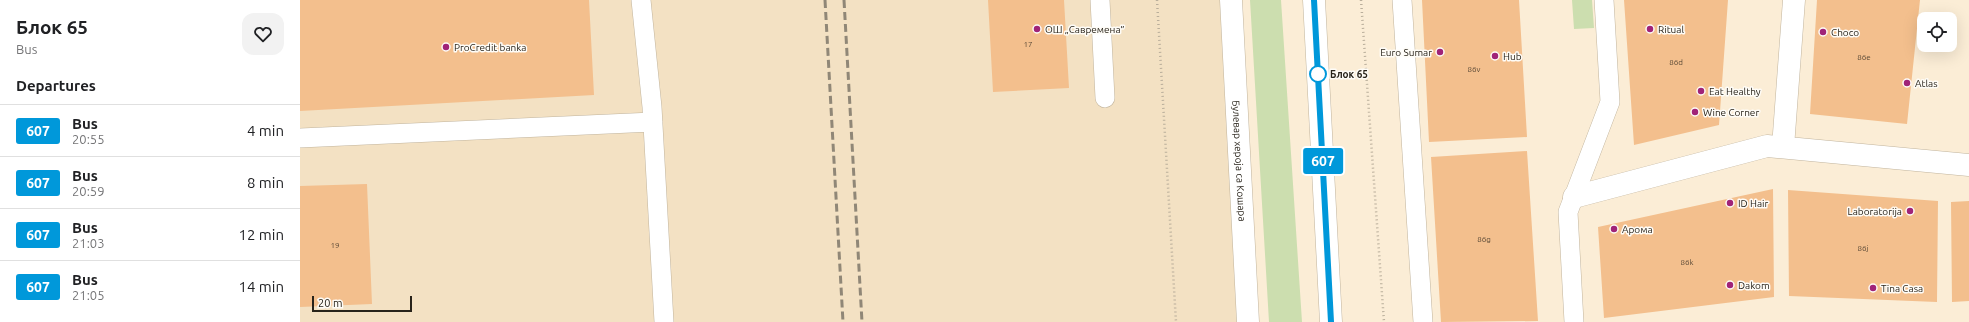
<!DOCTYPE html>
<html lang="en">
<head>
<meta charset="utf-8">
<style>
  :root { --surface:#fff; --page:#f2f2f2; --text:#202124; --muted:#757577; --line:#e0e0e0 }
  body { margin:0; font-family:Ubuntu,sans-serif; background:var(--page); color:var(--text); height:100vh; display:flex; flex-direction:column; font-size:15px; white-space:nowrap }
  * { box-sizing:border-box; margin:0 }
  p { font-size:13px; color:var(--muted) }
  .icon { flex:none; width:22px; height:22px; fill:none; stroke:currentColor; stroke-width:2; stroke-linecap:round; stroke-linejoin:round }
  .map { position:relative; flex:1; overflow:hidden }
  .drawer { display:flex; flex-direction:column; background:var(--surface); width:300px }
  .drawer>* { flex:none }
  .badge { padding:0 8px; border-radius:3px; font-size:14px; line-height:26px }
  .tools { position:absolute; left:1617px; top:12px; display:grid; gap:8px }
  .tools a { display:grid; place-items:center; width:40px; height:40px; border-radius:8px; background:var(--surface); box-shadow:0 4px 16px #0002; font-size:20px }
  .scale { position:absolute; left:12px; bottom:10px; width:100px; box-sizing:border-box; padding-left:4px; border:2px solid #28231a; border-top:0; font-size:11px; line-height:14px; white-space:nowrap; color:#28231a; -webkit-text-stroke:3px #fefcf7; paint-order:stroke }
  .map>.badge { position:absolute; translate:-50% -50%; box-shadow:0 0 0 2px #fff }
  h2 { padding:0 16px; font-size:15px; line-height:36px }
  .round { display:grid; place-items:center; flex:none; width:42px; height:42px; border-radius:12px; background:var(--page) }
  .overview { display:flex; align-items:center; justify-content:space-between; height:68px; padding:0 16px }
  h1 { font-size:19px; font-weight:700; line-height:30px }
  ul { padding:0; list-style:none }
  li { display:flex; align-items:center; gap:12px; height:52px; padding:0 16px; border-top:1px solid var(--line) }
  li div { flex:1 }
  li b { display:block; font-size:15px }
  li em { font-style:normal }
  li .badge { min-width:44px; font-weight:700; text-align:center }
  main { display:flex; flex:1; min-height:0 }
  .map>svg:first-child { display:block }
  .built { fill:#f3e1c3 }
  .green { fill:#ccdeaf }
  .building { fill:#f3bf8d }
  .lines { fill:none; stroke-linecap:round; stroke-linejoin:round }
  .service-casing { stroke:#c1b49d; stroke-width:20 }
  .pedestrian-casing { stroke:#c1b49d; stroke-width:23 }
  .primary-casing { stroke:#c1b49d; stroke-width:23 }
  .path { stroke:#b9ae9b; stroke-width:2.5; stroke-dasharray:1 3; stroke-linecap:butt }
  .service { stroke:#fff; stroke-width:19 }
  .pedestrian { stroke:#fff; stroke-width:22 }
  .primary { stroke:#fff; stroke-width:22 }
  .rail { stroke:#908777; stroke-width:3; stroke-dasharray:8 4; stroke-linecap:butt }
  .line-casing { stroke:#fff; stroke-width:9 }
  .line { stroke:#0098da; stroke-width:6 }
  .poi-dot { fill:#a02378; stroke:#fefcf7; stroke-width:1.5 }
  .stop-dot { fill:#fff; stroke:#0098da; stroke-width:2 }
  .labels { text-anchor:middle; stroke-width:3; stroke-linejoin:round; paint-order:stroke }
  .number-label { font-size:8px; fill:#5b4a37 }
  .poi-label { font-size:10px; fill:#28231a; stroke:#fefcf7; text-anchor:start }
  .stop-label { font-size:10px; font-weight:bold; fill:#28231a; stroke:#fefcf7; text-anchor:start }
  .street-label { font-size:10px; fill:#28231a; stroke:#fefcf7 }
</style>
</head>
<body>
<main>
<section class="drawer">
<div class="overview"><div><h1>Блок 65</h1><p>Bus</p></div><a class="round"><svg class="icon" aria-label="heart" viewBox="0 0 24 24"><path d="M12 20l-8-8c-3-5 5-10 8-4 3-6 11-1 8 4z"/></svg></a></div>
<h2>Departures</h2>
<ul>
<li><span class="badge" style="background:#0098da;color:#fff">607</span><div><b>Bus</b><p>20:55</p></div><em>4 min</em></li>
<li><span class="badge" style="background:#0098da;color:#fff">607</span><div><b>Bus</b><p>20:59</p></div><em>8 min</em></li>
<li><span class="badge" style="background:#0098da;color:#fff">607</span><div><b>Bus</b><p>21:03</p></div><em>12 min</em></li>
<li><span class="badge" style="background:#0098da;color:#fff">607</span><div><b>Bus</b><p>21:05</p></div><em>14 min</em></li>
</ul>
</section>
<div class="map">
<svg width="1669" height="322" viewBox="0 0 1669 322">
  <rect width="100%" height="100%" fill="#fbedd6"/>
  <!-- built -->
  <path class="built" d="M0,0H933L950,322H0Z"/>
  <!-- green -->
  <path class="green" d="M950,0H981L1002,322H969Z
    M1272,0H1292L1294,28L1274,29Z"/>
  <!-- building -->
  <path class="building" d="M0,0H289L294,95L0,111Z
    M688,0H764L769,88L693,92Z
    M1122,0H1219L1227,137L1129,142Z
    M1324,0H1428L1419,125L1334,145Z
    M1517,0H1620L1607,124L1510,114Z
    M1227,151L1238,321L1141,322L1131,157Z
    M67,184L72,304L0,307V186Z
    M1473,189L1474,297L1304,318L1298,227Z
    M1488,190L1638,201L1637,302L1489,296Z
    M1669,201V301L1652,302L1651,202Z"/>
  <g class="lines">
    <defs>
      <path id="service" d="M341,0L352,107L364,322
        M800,0L805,98
        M1102,0L1123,322
        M0,138L353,122
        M1274,322L1268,212L1310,102L1304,0"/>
      <path id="pedestrian" d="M1483,147L1494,0
        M1274,197L1467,146L1669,165"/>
      <g id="primary">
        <path id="s1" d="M931,0L948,322"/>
        <path d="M1014,0L1031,322"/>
      </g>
    </defs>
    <!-- service casing -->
    <use href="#service" class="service-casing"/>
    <!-- pedestrian casing -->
    <use href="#pedestrian" class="pedestrian-casing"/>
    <!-- primary casing -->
    <use href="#primary" class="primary-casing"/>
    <!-- path -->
    <path class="path" d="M857,0L876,322
      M1061,0L1084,322"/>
    <!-- service -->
    <use href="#service" class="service"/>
    <!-- pedestrian -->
    <use href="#pedestrian" class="pedestrian"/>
    <!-- primary -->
    <use href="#primary" class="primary"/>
    <!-- rail -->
    <path class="rail" d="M525,0L543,322
      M544,0L562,322"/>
  </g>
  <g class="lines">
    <defs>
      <path id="line" d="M1014,0L1031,322"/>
    </defs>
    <!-- line casing -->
    <use href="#line" class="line-casing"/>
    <!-- line -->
    <use href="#line" class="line"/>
  </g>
  <!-- markers -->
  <g class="poi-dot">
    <circle cx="737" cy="29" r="4"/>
    <circle cx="1350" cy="29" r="4"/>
    <circle cx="1523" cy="32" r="4"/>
    <circle cx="146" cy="47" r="4"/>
    <circle cx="1140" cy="52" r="4"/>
    <circle cx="1195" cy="56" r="4"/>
    <circle cx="1607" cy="83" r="4"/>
    <circle cx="1401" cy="91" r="4"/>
    <circle cx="1395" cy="112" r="4"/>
    <circle cx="1430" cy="203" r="4"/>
    <circle cx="1610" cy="211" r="4"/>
    <circle cx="1314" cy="229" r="4"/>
    <circle cx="1430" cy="285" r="4"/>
    <circle cx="1573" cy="288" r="4"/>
  </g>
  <circle class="stop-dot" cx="1018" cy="74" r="8"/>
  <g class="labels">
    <!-- number labels -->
    <g class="number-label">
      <text x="728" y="47">17</text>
      <text x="1564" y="60">86e</text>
      <text x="1376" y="65">86d</text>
      <text x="1174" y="72">86v</text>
      <text x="1184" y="242">86g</text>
      <text x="35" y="248">19</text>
      <text x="1563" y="251">86j</text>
      <text x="1387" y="265">86k</text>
    </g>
    <!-- poi labels -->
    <g class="poi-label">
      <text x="745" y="33">ОШ „Савремена”</text>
      <text x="1358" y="33">Ritual</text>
      <text x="1531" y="36">Choco</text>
      <text x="154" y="51">ProCredit banka</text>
      <text x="1132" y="56" text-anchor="end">Euro Sumar</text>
      <text x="1203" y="60">Hub</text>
      <text x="1615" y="87">Atlas</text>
      <text x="1409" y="95">Eat Healthy</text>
      <text x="1403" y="116">Wine Corner</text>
      <text x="1438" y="207">ID Hair</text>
      <text x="1602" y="215" text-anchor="end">Laboratorija</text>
      <text x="1322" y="233">Арома</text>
      <text x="1438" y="289">Dakom</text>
      <text x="1581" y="292">Tina Casa</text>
    </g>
    <!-- stop labels -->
    <g class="stop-label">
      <text x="1030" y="78">Блок 65</text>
    </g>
    <!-- street labels -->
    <g class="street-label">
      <text dy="4" stroke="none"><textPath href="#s1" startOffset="161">Булевар хероја са Кошара</textPath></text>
    </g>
  </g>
</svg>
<div class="tools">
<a><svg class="icon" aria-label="locate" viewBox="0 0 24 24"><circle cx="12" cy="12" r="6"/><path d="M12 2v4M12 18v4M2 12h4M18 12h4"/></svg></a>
</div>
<div class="scale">20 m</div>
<b class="badge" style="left:1023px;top:161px;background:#0098da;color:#fff">607</b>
</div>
</main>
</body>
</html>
